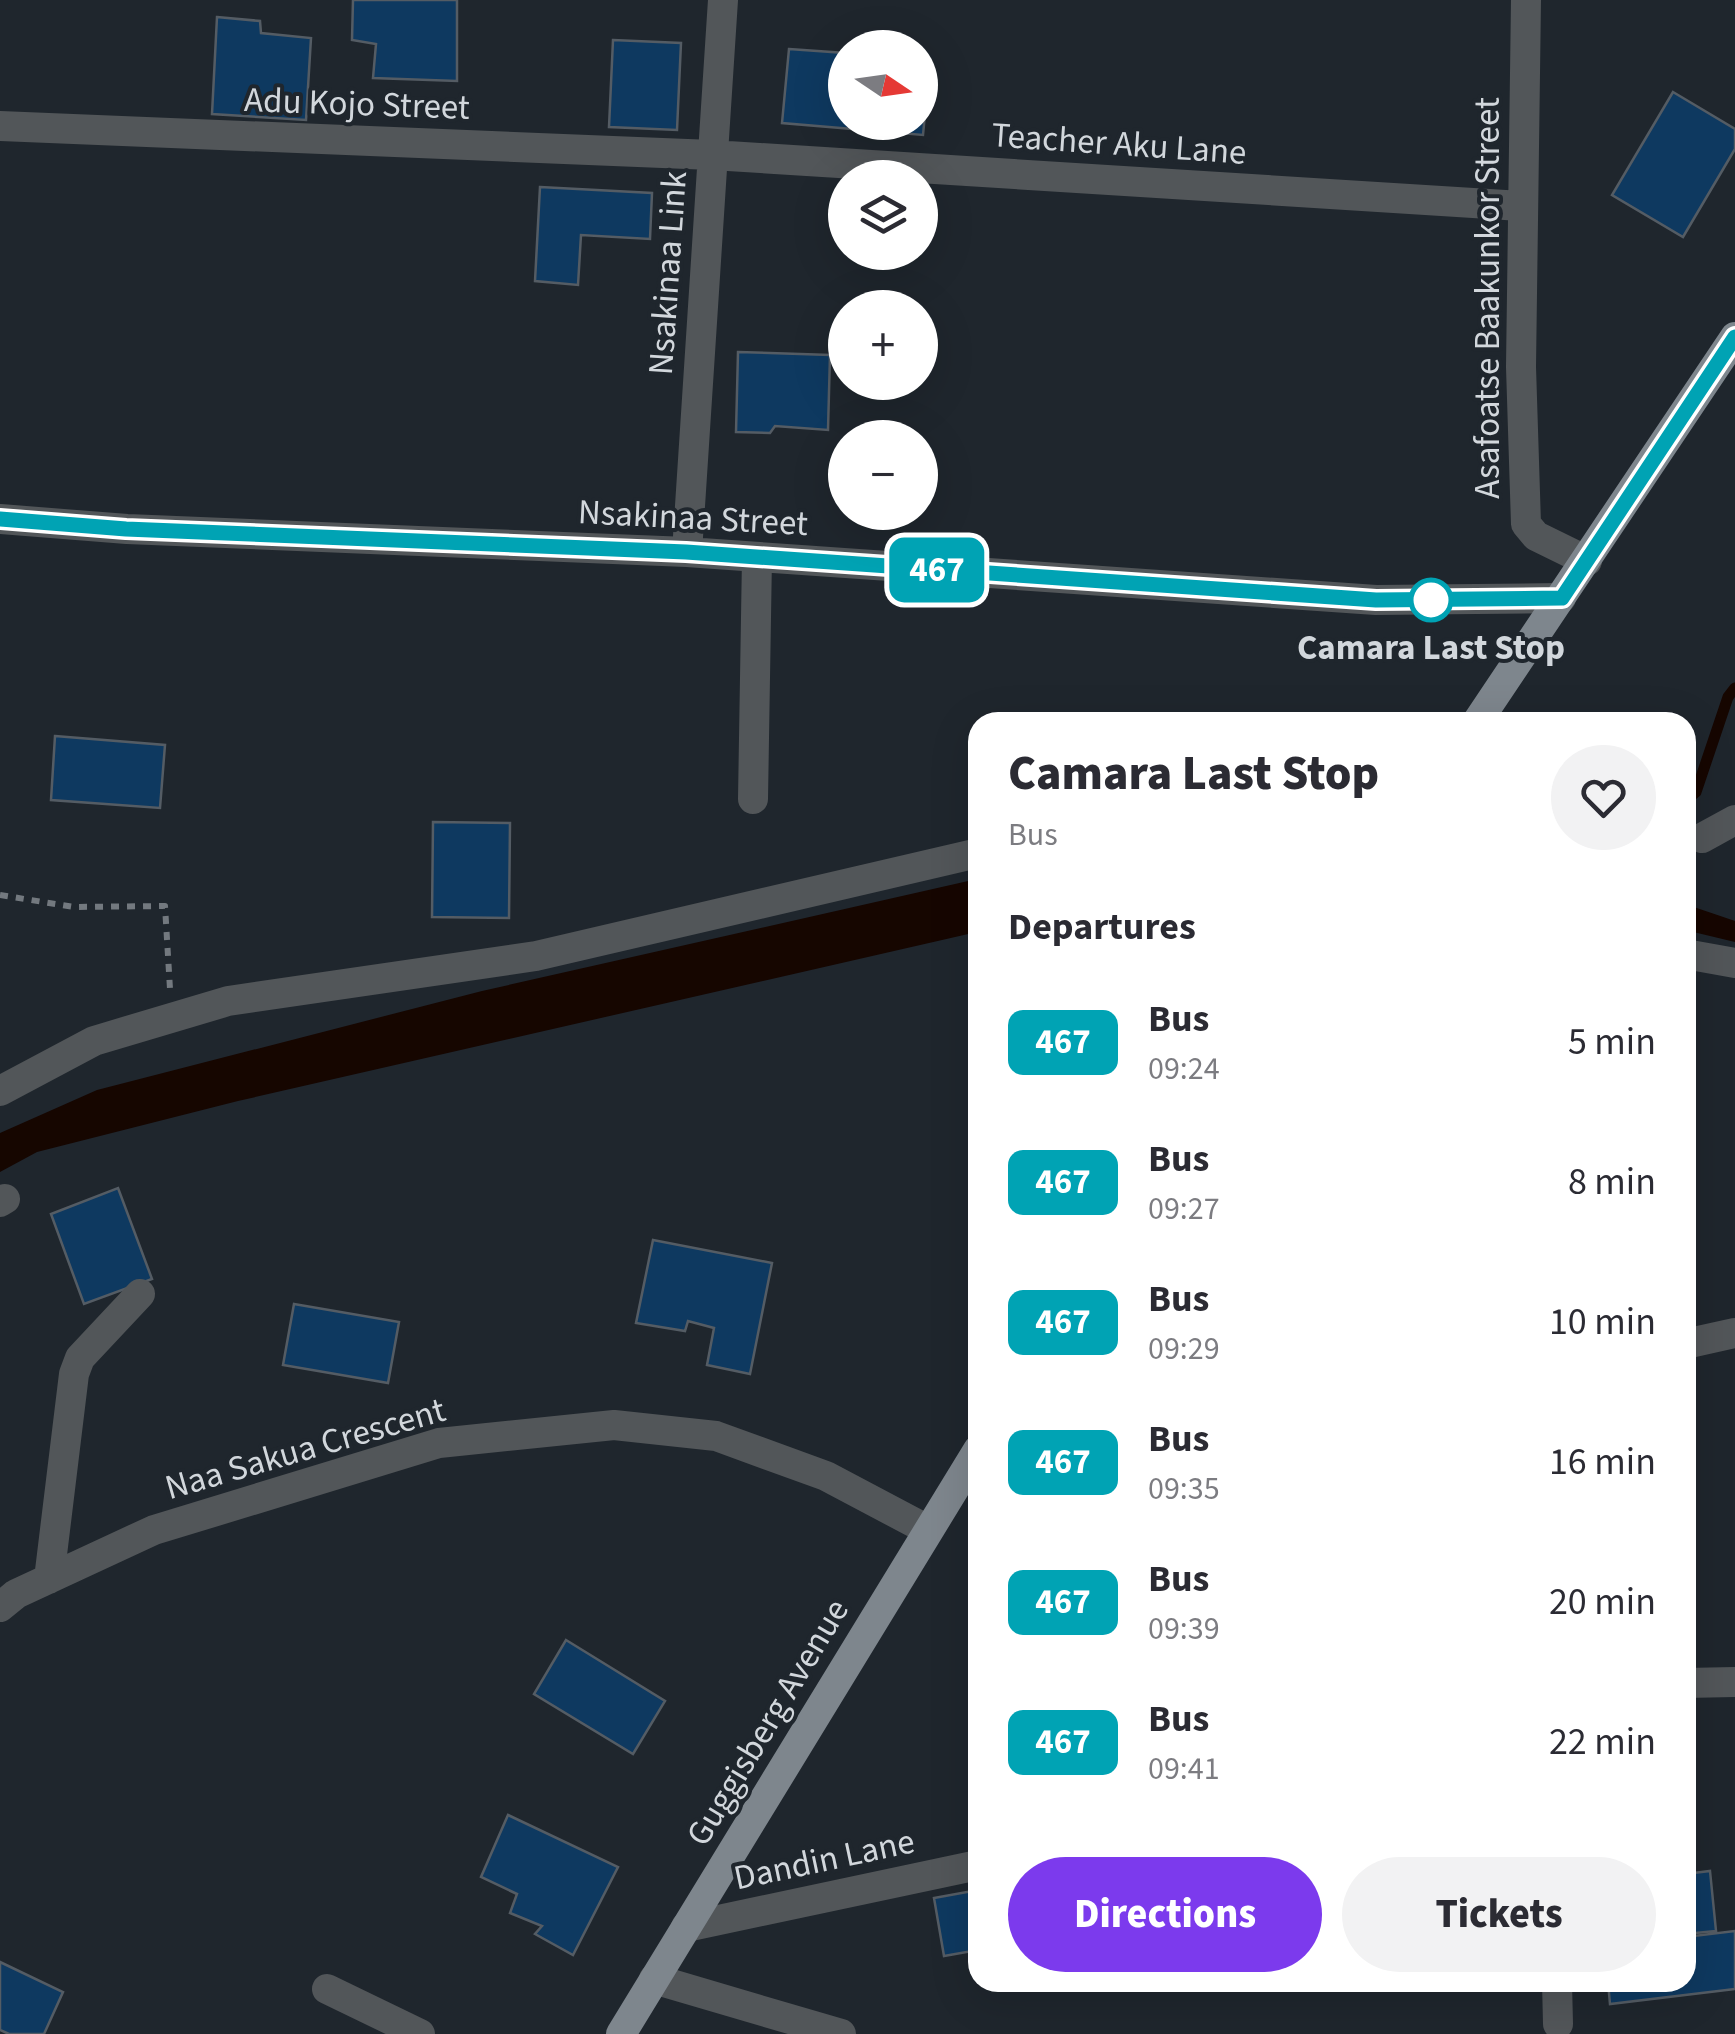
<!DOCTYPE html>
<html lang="en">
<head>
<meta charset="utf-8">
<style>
  :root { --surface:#fff; --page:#f2f2f3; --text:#2b2b33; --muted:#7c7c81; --accent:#7c3aed }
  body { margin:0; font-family:"Source Sans 3",sans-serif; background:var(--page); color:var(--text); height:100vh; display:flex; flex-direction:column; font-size:38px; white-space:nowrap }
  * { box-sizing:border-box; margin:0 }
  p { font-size:32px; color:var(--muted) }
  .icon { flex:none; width:55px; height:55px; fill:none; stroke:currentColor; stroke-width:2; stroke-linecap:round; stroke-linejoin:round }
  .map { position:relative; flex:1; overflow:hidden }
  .drawer { position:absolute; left:968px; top:712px; width:728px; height:1280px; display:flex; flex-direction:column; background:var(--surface); border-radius:30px; box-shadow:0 10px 40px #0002 }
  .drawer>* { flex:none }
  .badge { padding:0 20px; border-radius:15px; font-size:35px; line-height:65px }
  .needle { width:65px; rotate:103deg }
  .fabs { position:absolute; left:828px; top:30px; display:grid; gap:20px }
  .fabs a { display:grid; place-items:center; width:110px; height:110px; border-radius:50%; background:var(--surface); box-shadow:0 10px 40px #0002; font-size:50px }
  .map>.badge { position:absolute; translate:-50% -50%; box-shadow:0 0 0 5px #fff }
  h2 { padding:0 40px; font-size:38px; line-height:90px }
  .round { display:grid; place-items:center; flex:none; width:105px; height:105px; border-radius:52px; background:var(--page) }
  .head { display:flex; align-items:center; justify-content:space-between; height:170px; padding:0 40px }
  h1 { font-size:48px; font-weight:800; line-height:75px }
  .action { display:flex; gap:20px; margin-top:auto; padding:20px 40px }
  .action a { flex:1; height:115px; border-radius:60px; background:var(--accent); color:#fff; font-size:40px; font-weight:800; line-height:115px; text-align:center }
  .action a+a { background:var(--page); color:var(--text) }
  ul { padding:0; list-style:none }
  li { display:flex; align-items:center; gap:30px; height:140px; padding:0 40px }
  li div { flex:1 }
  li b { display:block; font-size:38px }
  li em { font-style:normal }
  li .badge { min-width:110px; font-weight:700; text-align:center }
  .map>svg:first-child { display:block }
  .water { fill:#160600 }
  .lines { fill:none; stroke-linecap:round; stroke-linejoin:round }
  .stream { stroke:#160600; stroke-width:11 }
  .building { fill:#0e3960; stroke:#545c64; stroke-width:2.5 }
  .path { stroke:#73797f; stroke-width:6; stroke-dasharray:8 8; stroke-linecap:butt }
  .minor { stroke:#525659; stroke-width:30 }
  .major { stroke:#7e868d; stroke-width:30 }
  .line-casing { stroke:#fff; stroke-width:22 }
  .line { stroke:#00a3b4; stroke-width:15 }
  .stop-dot { fill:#fff; stroke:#00a3b4; stroke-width:5 }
  .labels { text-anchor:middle; stroke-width:8; stroke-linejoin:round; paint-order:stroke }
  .street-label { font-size:35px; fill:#d2d7dc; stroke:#1f262d }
  .stop-label { font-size:35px; font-weight:bold; fill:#d2d7dc; stroke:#1f262d }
</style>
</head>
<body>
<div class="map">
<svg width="1735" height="2034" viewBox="0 0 1735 2034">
  <rect width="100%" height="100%" fill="#1f262d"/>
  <!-- water -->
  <path class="water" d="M977,879V932L238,1101L37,1152L0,1172V1133L97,1090L482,991Z
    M1685,904L1735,921V942L1685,930Z"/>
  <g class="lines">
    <!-- stream -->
    <path class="stream" d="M1685,801L1696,792L1728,697L1735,688"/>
  </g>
  <!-- building -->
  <path class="building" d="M353,0H457V81L373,78L376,44L352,40Z
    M217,17L260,21L261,33L311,38L306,120L212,114Z
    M613,40L681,43L677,130L609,127Z
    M789,49L845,53V122H920V60L930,61L923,135L782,123Z
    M1673,92L1735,129V149L1683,237L1612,195Z
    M540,187L652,193L650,239L581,235L578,285L535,281Z
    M738,352L830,355L828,430L775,426L770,433L736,432Z
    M55,736L165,745L160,808L51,800Z
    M433,822L510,823L509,918L432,917Z
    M118,1188L152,1279L84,1304L51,1214Z
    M653,1240L772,1263L750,1374L707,1365L714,1328L688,1321L685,1331L636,1323Z
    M294,1304L399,1322L388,1383L283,1365Z
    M566,1640L665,1701L633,1754L534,1694Z
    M508,1815L618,1867L573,1955L535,1934L542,1926L510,1913L517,1894L481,1877Z
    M1710,1871L1716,1931L1685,1934V1874Z
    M978,1890V1950L944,1956L934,1898Z
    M1735,1931V1989L1610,2004L1608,1982H1685V1937Z
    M0,1962L63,1992L44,2034H9L0,2030Z"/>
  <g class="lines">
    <!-- path -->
    <path class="path" d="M0,895L74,907L165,906L170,989"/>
    <!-- minor -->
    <path class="minor" d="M1526,0L1521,367L1526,524L1536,536L1587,561
      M0,126L712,155L1521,206
      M0,519L127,529L687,552L1376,600L1561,598
      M687,552L723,0
      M753,799L757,557
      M1702,838L1735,820
      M1685,954L1735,963
      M0,1091L94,1041L228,1001L536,956L978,853
      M0,1202L5,1199
      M1685,1344L1735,1333
      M49,1579L74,1374L80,1358L140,1294
      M0,1607L16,1594L154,1530L439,1443L614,1425L716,1436L826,1476L928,1530
      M1685,1683L1735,1682
      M686,1927L978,1865
      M654,1979L841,2034
      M1557,1982L1558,2024
      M327,1989L420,2034"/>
    <!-- major -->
    <path class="major" d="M1477,722L1735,337
      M621,2034L978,1450"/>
  </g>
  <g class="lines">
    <defs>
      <path id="line" d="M0,519L126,529L686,552L1376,600L1562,598L1735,337"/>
    </defs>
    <!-- line casing -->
    <use href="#line" class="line-casing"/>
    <!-- line -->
    <use href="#line" class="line"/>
  </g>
  <!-- markers -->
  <circle class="stop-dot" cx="1431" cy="600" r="20"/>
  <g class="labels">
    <!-- street labels -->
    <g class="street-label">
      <text transform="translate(357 103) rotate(2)" y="12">Adu Kojo Street</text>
      <text transform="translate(1119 143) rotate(4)" y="12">Teacher Aku Lane</text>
      <text transform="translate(667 273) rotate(-86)" y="12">Nsakinaa Link</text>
      <text transform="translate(1487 298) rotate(-90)" y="12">Asafoatse Baakunkor Street</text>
      <text transform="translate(693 517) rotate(3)" y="12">Nsakinaa Street</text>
      <text transform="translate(305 1448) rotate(-16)" y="12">Naa Sakua Crescent</text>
      <text transform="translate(767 1722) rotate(-59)" y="12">Guggisberg Avenue</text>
      <text transform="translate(824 1859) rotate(-12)" y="12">Dandin Lane</text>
    </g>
    <!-- stop labels -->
    <g class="stop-label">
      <text x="1431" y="659">Camara Last Stop</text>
    </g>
  </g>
</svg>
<div class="fabs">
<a><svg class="needle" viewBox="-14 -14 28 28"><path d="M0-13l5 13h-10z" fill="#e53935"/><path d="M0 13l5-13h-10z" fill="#7c7c81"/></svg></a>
<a><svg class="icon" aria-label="layers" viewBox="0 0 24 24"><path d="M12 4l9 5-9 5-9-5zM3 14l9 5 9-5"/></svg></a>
<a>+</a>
<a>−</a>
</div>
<b class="badge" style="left:937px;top:570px;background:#00a3b4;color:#fff">467</b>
<section class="drawer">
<div class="head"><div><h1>Camara Last Stop</h1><p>Bus</p></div><a class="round"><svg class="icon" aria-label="heart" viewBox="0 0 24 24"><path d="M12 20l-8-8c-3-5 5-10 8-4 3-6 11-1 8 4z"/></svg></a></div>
<h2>Departures</h2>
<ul>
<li><span class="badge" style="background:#00a3b4;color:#fff">467</span><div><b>Bus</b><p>09:24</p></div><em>5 min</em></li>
<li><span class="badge" style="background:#00a3b4;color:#fff">467</span><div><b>Bus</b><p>09:27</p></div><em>8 min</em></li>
<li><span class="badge" style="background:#00a3b4;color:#fff">467</span><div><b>Bus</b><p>09:29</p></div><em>10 min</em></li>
<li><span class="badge" style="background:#00a3b4;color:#fff">467</span><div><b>Bus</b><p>09:35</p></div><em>16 min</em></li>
<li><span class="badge" style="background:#00a3b4;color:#fff">467</span><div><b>Bus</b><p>09:39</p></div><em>20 min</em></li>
<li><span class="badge" style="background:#00a3b4;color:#fff">467</span><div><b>Bus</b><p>09:41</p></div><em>22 min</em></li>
</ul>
<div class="action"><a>Directions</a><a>Tickets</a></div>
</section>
</div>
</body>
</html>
